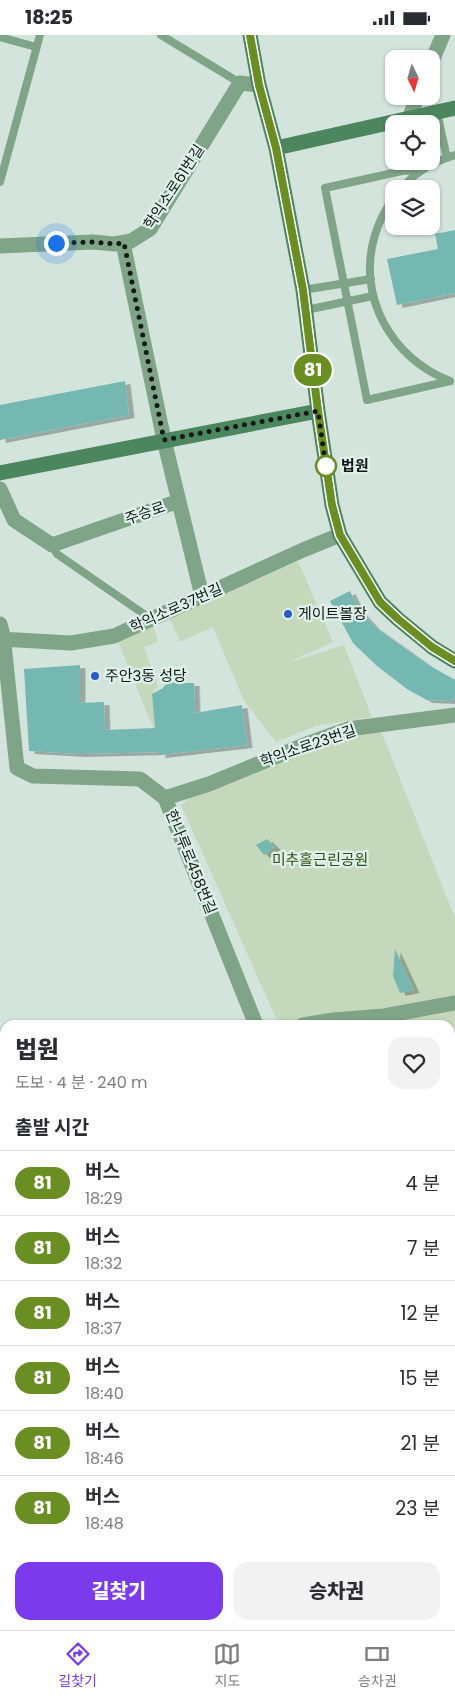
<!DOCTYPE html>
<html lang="ko">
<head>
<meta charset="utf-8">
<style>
  :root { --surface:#fff; --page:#f2f2f3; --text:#2b2b33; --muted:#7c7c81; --line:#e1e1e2; --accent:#7c3aed }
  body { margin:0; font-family:Poppins,"Noto Sans KR",sans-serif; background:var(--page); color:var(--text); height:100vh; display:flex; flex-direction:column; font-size:19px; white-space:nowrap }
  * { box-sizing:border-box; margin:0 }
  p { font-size:16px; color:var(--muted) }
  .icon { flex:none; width:28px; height:28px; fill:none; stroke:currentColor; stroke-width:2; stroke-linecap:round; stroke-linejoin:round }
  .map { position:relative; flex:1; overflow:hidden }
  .drawer { position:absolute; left:0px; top:985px; width:455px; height:610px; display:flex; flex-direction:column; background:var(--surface); border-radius:15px 15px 0 0; box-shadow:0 1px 4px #0004 }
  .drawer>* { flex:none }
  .badge { padding:0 10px; border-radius:16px; font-size:18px; line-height:32px }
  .needle { width:32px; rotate:175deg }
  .tools { position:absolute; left:385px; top:15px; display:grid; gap:10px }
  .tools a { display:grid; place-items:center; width:55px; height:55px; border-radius:10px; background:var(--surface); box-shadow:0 1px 4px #0004; font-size:25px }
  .you { position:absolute; width:25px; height:25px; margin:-12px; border:4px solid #fff; border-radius:50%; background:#1a73e8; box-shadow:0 0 0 8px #1a73e833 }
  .map>.badge { position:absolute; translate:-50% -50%; box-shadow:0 0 0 2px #fff }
  h2 { padding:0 15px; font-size:19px; line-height:45px }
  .round { display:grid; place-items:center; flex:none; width:52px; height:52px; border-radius:15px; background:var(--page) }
  .overview { display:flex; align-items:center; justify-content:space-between; height:85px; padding:0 15px }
  h1 { font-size:24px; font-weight:800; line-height:38px }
  .button { display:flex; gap:10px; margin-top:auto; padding:10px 15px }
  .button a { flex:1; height:58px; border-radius:15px; background:var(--accent); color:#fff; font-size:20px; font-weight:800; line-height:58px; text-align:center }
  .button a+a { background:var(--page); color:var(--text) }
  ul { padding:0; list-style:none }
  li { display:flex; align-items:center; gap:15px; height:65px; padding:0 15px; border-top:1px solid var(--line) }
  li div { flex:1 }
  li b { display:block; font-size:19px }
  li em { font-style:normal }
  li .badge { min-width:55px; font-weight:700; text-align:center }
  .status { display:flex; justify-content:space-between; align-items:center; height:35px; padding:0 25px; background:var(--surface); direction:ltr }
  .status svg { height:14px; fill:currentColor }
  .dock { display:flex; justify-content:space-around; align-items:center; height:70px; border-top:1px solid var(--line); background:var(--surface); font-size:14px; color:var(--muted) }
  .dock a { display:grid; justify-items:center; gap:2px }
  .dock .selected { color:var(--accent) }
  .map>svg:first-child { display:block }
  .green { fill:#c6d8bc }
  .building { fill:#75b8b2; filter:url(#shadow) }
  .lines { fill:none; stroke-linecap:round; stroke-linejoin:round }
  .lane { stroke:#7fa488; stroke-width:8 }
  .street { stroke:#7fa488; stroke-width:15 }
  .secondary { stroke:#4c865e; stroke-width:15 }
  .line-casing { stroke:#fff; stroke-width:11 }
  .line { stroke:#6b8e23; stroke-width:8 }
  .walk { stroke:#131917; stroke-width:5; stroke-dasharray:0 9 }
  .stop-dot { fill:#fff; stroke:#6b8e23; stroke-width:2.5 }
  .poi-dot { fill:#285cc9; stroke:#e0f1eb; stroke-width:2 }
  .labels { text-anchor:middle; stroke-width:4.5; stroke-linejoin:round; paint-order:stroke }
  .street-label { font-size:15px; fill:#131917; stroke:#e0f1eb }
  .stop-label { font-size:15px; font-weight:bold; fill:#131917; stroke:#e0f1eb; text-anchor:start }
  .poi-label { font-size:15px; fill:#131917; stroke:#e0f1eb; text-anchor:start }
  .park-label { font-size:15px; fill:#2e5113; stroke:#e0f1eb }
</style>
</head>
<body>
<div class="status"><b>18:25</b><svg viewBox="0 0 49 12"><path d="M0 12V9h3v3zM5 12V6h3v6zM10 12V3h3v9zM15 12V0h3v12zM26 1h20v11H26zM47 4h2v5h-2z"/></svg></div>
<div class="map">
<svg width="455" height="1595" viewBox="0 0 455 1595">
  <defs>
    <filter id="shadow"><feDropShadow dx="5.5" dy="3" stdDeviation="0" flood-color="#0004"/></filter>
  </defs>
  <rect width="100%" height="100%" fill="#d3e4dd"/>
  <!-- green -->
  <path class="green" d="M298,526L333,607L287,628L344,610L372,682L316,691L276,707L244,666L213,592L180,607L167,577L242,551Z
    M151,584L158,607L144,612L158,651L152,659L156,700L116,602Z
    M381,696L455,883V1134L450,1130V990H279L181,770L209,749L345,701Z"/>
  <!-- building -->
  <path class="building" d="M455,195V258L397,270L387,224L438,214L435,199Z
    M125,346L129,380L0,405V370Z
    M350,556L359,575L375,592L430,631L455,645V661L451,666L427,665L407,654L377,631L353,608L330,566Z
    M80,630V668L104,667L105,695L155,693L152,659L163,653L167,648L180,647L182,648H194L195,678L242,670L247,710L160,720V717L80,719L29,716L24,634Z
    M267,804L275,812L264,820L256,810Z
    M395,914L414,955L400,958L393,941Z"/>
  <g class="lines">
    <!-- lane -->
    <path class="lane" d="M161,0L240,48
      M0,2L36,12
      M437,77L447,123
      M422,135L402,136L325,153L367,365L450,346
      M0,147L40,0
      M401,154C415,137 435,126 455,120
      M394,163C385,174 379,187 375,200C356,261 392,324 450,346
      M303,255L371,244
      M306,275L373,261
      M52,510L57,519L151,584
      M89,1590V1595
      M242,1590V1595
      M374,1590L398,1595
      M323,1595L358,1590"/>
    <!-- street -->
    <path class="street" d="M431,28L443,0
      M409,83L418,61
      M123,208L164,405L202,561
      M0,211L93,207L114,209L131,206L150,194L240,48L259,50
      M0,454L14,485L52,510L179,466
      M0,589L3,600L17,733L33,741L140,744L165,763L256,990
      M0,604L71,608L114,601L303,515L340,500
      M165,763L209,749L309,708L348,694L455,680
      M303,990L333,985L384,981L455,968
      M450,1140L455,1143"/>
    <!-- secondary -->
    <path class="secondary" d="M250,0L259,50L276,113L303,255L318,376L332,470L340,500L380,567L398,584L432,612L455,626
      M276,113L455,73
      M0,438L318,376
      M0,1463H5
      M450,1465H455"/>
  </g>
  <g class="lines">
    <defs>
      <path id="line" d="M250,0L259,50L276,113L303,255L318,376L332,470L340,500L380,567L398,584L432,612L455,626"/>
    </defs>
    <!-- line casing -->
    <use href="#line" class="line-casing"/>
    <!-- line -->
    <use href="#line" class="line"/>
    <!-- walk -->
    <path class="walk" d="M56,208L93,207L114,209L124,208L164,405L318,376L326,432V431"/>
  </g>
  <!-- markers -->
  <circle class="stop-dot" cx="326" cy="431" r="10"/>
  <g class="poi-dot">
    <circle cx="288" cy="579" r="5"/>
    <circle cx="95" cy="641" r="5"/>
  </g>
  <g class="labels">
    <!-- street labels -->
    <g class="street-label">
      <text transform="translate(174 152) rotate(-57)" y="5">학익소로61번길</text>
      <text transform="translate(145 478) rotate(-19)" y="5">주승로</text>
      <text transform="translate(176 573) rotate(-24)" y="5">학익소로37번길</text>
      <text transform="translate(308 711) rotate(-19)" y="5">학익소로23번길</text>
      <text transform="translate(191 827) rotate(68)" y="5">한나루로458번길</text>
    </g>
    <!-- stop labels -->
    <g class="stop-label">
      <text x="341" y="436">법원</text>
    </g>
    <!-- poi labels -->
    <g class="poi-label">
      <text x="298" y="584">게이트볼장</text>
      <text x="105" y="646">주안3동 성당</text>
    </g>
    <!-- park labels -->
    <g class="park-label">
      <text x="320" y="830">미추홀근린공원</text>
    </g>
  </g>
</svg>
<div class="tools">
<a><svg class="needle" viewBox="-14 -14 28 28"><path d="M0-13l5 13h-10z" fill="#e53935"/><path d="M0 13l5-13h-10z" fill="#7c7c81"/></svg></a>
<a><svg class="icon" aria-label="locate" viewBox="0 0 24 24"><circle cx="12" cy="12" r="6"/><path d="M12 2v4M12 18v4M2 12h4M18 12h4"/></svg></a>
<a><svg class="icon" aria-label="layers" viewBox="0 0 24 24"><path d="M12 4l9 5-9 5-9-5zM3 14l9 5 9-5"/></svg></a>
</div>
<div class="you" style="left:56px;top:208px"></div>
<b class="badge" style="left:313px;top:335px;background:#6b8e23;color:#fff">81</b>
<section class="drawer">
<div class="overview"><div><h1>법원</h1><p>도보 · 4 분 · 240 m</p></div><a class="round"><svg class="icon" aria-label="heart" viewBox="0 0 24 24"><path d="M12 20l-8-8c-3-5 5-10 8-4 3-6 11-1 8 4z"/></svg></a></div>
<h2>출발 시간</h2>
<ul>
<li><span class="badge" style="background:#6b8e23;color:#fff">81</span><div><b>버스</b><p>18:29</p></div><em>4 분</em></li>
<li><span class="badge" style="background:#6b8e23;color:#fff">81</span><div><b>버스</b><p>18:32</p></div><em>7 분</em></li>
<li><span class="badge" style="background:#6b8e23;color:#fff">81</span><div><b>버스</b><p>18:37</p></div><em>12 분</em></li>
<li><span class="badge" style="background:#6b8e23;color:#fff">81</span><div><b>버스</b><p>18:40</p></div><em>15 분</em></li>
<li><span class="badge" style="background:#6b8e23;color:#fff">81</span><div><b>버스</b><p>18:46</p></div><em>21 분</em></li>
<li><span class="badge" style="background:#6b8e23;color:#fff">81</span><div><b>버스</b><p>18:48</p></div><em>23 분</em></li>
</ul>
<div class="button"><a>길찾기</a><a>승차권</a></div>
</section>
</div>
<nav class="dock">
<a class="selected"><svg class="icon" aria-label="directions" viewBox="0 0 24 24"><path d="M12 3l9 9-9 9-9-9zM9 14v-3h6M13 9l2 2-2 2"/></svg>길찾기</a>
<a><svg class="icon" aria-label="map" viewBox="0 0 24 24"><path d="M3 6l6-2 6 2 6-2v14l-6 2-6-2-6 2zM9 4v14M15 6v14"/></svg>지도</a>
<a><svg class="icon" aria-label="tickets" viewBox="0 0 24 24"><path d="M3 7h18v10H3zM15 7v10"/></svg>승차권</a>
</nav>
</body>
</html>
